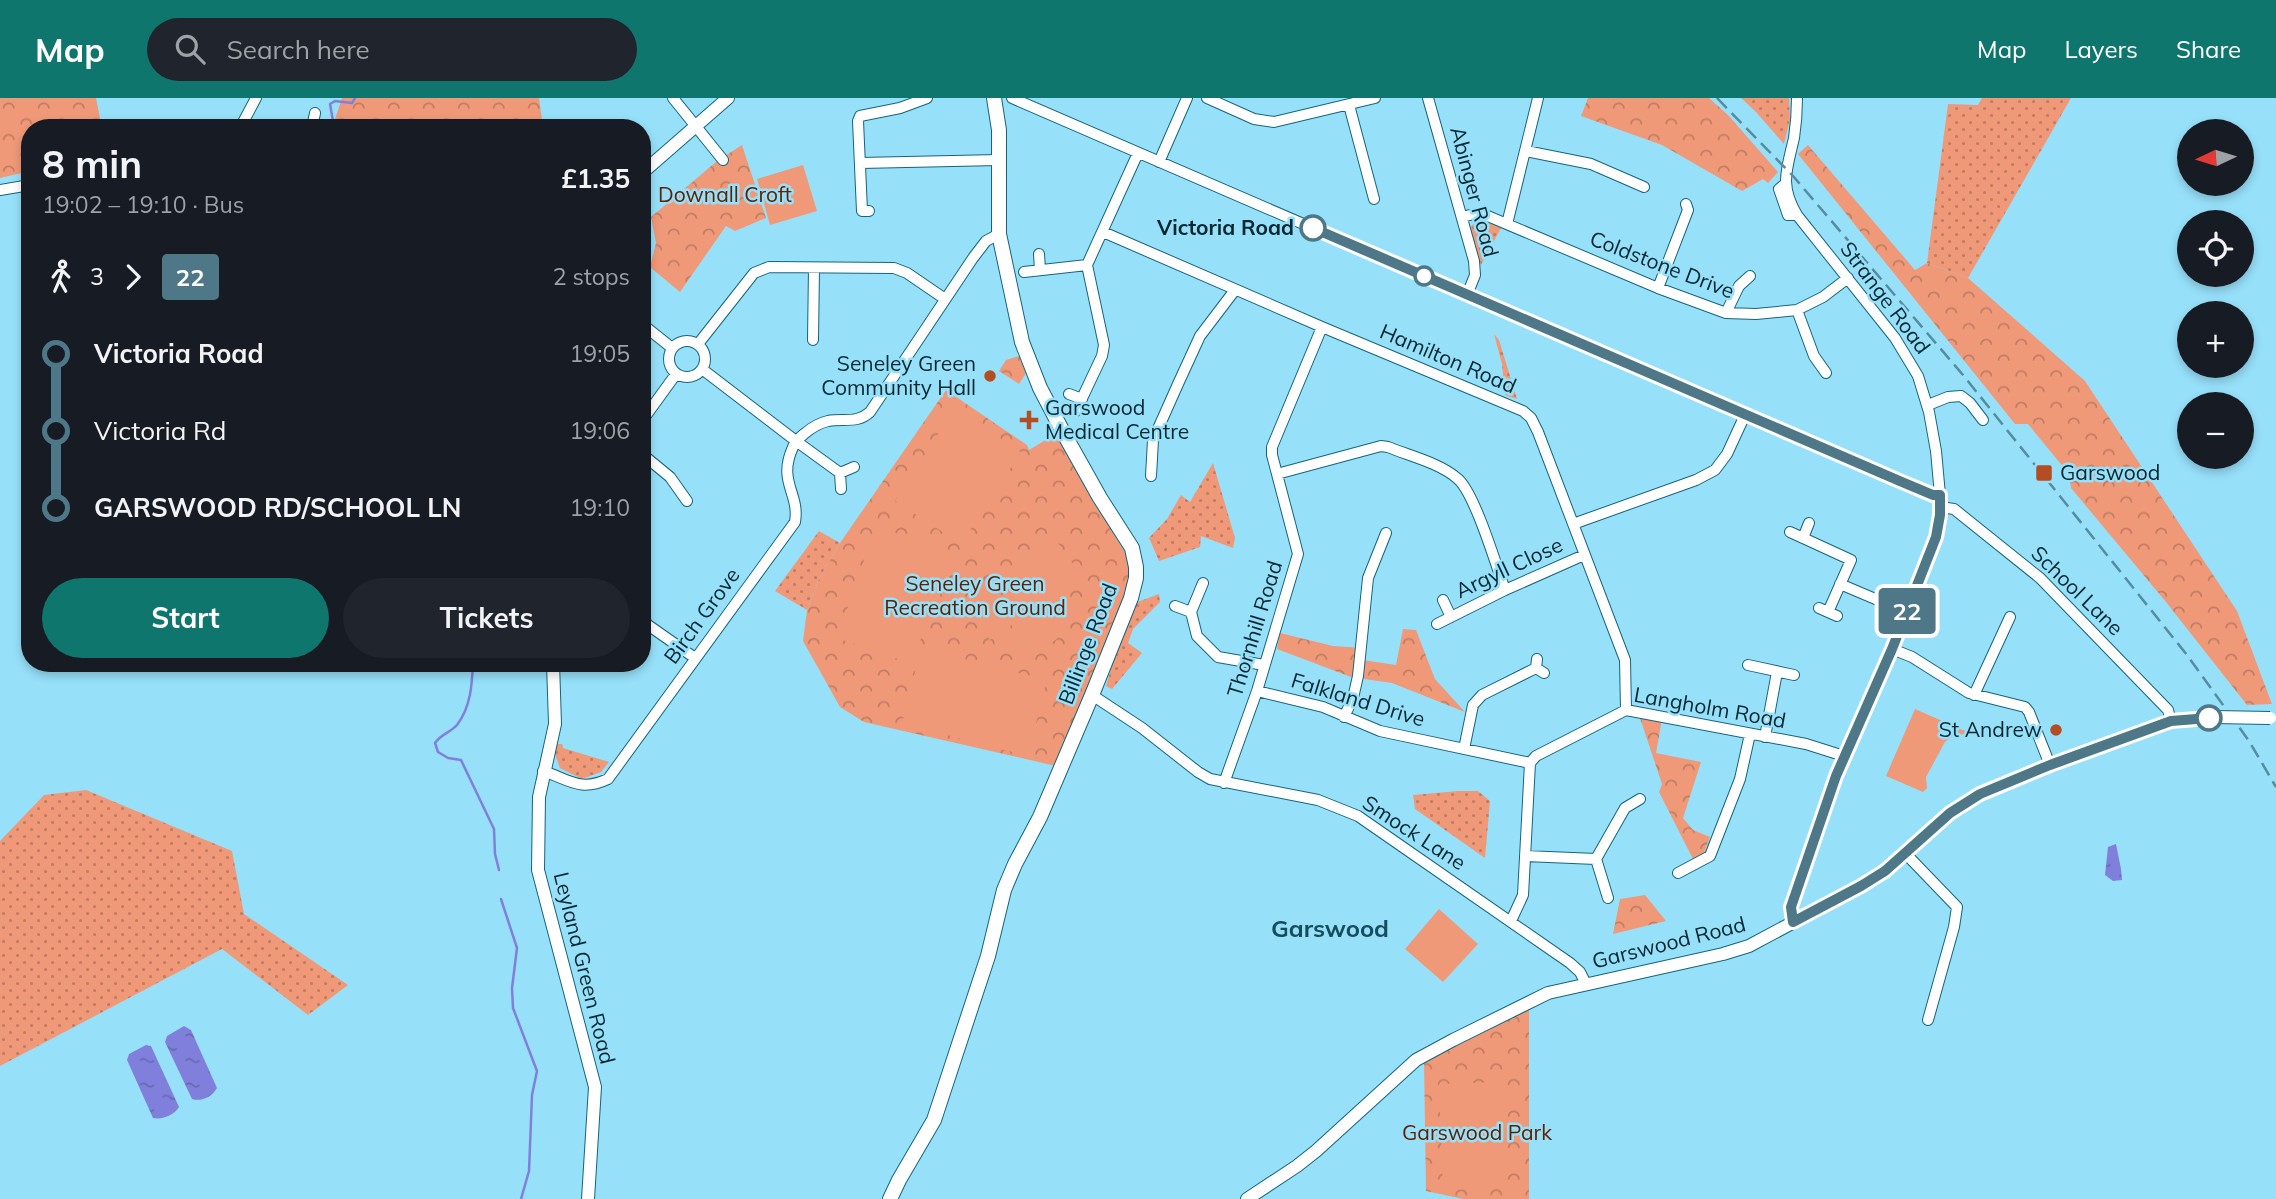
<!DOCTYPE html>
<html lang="en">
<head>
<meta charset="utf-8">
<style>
  :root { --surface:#171b24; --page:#20242c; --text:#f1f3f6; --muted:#9ea1a6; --accent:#0f766e }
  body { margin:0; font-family:Mulish,sans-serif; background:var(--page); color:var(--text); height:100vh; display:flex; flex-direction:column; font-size:26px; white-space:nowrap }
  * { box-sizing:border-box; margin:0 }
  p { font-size:23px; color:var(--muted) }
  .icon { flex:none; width:38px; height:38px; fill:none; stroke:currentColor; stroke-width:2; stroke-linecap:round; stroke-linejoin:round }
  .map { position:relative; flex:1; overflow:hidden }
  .sheet { position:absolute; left:21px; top:21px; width:630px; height:553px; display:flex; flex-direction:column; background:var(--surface); border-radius:28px; box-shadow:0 4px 10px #0003 }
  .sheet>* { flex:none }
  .badge { padding:0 14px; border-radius:5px; font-size:24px; line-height:46px }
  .needle { width:46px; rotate:266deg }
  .tools { position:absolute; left:2177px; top:21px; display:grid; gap:14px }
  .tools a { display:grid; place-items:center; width:77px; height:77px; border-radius:50%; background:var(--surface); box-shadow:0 4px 10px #0003; font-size:35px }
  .map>.badge { position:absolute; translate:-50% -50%; box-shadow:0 0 0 4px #fff }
  .legs { display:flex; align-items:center; gap:10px; height:77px; padding:0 21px; font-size:23px }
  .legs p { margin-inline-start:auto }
  .head { display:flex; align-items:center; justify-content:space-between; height:119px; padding:0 21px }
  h1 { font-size:38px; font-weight:700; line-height:52px }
  .primary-button { display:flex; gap:14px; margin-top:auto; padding:14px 21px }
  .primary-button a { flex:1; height:80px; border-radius:42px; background:var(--accent); color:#fff; font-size:28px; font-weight:700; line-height:80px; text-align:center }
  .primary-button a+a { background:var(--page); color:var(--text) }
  ul { padding:0 21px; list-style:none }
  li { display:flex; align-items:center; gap:24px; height:77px; font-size:26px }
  li i { display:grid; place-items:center; width:10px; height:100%; margin:0 9px; background:currentColor }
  li i::after { content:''; width:18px; height:18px; margin:-9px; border:5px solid; border-radius:50%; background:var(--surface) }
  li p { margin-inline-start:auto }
  li:first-child i { background:linear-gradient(#0000 50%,currentColor 0) }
  li:last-child i { background:linear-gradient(currentColor 50%,#0000 0) }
  header { display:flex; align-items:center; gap:42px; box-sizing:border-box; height:98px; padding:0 35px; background:var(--accent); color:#fff }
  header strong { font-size:33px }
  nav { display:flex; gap:38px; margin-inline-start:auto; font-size:24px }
  .search { width:490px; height:63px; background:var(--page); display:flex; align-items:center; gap:18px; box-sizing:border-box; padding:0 24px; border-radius:38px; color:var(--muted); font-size:26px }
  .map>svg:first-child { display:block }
  .grass { fill:url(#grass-dots) }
  .forest { fill:url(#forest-crowns) }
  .garden { fill:#f09978 }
  .water { fill:url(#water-ripples) }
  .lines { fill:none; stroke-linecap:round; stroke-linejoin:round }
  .stream { stroke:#8080dc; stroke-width:2.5 }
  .minor-casing { stroke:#14657b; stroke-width:12 }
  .tertiary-casing { stroke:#14657b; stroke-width:14 }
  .secondary-casing { stroke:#14657b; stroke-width:16 }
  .minor { stroke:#fff; stroke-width:10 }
  .tertiary { stroke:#fff; stroke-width:12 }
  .secondary { stroke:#fff; stroke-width:14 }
  .rail { stroke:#558c9f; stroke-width:2.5; stroke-dasharray:14 7; stroke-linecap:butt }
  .tertiary-bridge-casing { stroke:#14657b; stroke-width:14; stroke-linecap:butt }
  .tertiary-bridge { stroke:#fff; stroke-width:12 }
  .line-1-casing { stroke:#fff; stroke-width:16 }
  .line-1 { stroke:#4e7888; stroke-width:10 }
  .stop-1-dot { fill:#fff; stroke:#4e7888; stroke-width:3.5 }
  .poi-dot { fill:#b44e22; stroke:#97e0fa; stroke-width:2.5 }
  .labels { text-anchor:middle; stroke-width:5; stroke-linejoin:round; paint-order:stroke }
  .street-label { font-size:21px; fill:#072731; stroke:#97e0fa }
  .park-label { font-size:21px; fill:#602102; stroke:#97e0fa }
  .stop-label { font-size:21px; font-weight:bold; fill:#072731; stroke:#97e0fa; text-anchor:end }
  .poi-label { font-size:21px; fill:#072731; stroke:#97e0fa; text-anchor:end }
  .quarter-label { font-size:24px; font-weight:bold; fill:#174c5c; stroke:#97e0fa }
</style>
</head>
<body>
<header>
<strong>Map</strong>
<div class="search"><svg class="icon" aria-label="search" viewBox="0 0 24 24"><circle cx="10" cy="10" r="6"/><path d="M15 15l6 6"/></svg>Search here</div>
<nav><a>Map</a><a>Layers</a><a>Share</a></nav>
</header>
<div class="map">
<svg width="2276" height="1101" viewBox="0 0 2276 1101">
  <defs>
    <pattern id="grass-dots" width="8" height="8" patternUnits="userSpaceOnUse" patternTransform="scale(1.75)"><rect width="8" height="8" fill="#f09978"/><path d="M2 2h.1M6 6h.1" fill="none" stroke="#c07d63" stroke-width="1.8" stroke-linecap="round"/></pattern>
    <pattern id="forest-crowns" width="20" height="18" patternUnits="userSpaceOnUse" patternTransform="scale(1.75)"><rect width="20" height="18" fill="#f09978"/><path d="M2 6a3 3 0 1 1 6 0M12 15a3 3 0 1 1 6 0" fill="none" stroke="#c07d63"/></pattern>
    <pattern id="water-ripples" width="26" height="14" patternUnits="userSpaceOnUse" patternTransform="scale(1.75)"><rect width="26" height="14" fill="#8080dc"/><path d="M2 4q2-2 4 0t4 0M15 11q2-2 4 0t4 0" fill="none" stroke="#6769b3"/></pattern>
  </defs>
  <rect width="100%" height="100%" fill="#97e0fa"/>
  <!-- grass -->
  <path class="grass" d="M1741,0H1789L1790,21L1784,46L1756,14Z
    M1982,0H2071L1968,180L1927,165L1948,6L1978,7Z
    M1485,123L1501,130L1481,167L1470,129L1475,125Z
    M1494,236L1499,242L1517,301L1505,297L1502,266Z
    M1213,365L1235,440L1233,450L1201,438L1200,449L1159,463L1149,440L1167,421L1181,397L1190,404Z
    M819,433L840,445L819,481L807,512L775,493Z
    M1159,496L1160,504L1133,531L1128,545L1142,555L1112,591L1106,588L1120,541L1135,505Z
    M554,646H562L563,650L609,664L601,674L582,681L560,670L553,651Z
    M86,692L232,753L244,816L348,887L308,917L222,851L0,968V743L44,697Z
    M1458,693H1478L1490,703L1485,760L1415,711L1413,697Z"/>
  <!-- forest -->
  <path class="forest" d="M0,0H96L102,30H30V73L0,80Z
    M342,0H539L543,29L506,30L491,26L481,30H332Z
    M1588,0H1709L1728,17L1778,74L1768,85L1763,81L1742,93L1662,47L1581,18Z
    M742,47L766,120L735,133L726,128L680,194L650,169L656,145L651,119L717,63Z
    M1808,47L1915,172L1927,165L1968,180L2085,283L2237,513L2272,606L2247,607L2166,504L2071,390L2069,376L2028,326H2015L1798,56Z
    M1019,258L1026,275L1019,286L999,273L1006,262Z
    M946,292L1027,347L1029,352L1057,335L1087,392L1126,456L1130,466L1129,491L1056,668L864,624L840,609L803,543L807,512L819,481L840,445Z
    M1403,531L1416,532L1435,581L1465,614L1392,585L1351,579L1277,551L1280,535L1333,548L1364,550L1363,562L1396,567Z
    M1640,620L1662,621L1656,655L1701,664L1683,720L1693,732L1710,739L1704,755L1694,763L1659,694L1662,686Z
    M1645,797L1666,823L1613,836L1620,801Z
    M1529,906V1101H1463L1426,1093L1424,965Z"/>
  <!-- garden -->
  <path class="garden" d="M803,67L817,113L770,127L757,81Z
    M955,310L1021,354L961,446L895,403Z
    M876,428L951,455L912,566L837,540Z
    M1053,438L1081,477L1024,518L996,479Z
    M992,484L1019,522L990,542L964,504Z
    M1044,520L1057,541L1022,562L1010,541Z
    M921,550L1047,582L1028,658L902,625Z
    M1915,611L1972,636L1954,637L1945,644L1926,679L1927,690L1923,694L1886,678Z
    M1439,811L1478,846L1443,884L1405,851Z
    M1504,984L1508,1090L1443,1092L1439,986Z"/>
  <!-- water -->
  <path class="water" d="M2116,746L2121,771L2122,782L2113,783L2105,777L2108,749Z
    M184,928L191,932L217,990C212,999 201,1004 192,1001L165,944L167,938Z
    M146,947L151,948L179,1009C174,1017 163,1022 153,1020L127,962L129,956Z"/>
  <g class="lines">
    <!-- stream -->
    <path class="stream" d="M332,30L333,23L330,6L335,3L352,5L355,0
      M473,565C472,586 471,609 457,627C450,635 442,635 435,645L438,654L448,660L461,662L494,731L495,756L499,772
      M501,801L517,850L512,890L513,910L537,973L532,997L529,1073L521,1101"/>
    <defs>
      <path id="minor" d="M673,0L723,62
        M1012,0L1745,317L1902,384L1933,397H1940
        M1207,0L1254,21L1274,24L1375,0
        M1428,0L1474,163L1475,177L1467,197
        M1349,7L1374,101
        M240,30L256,0
        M312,30L315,15
        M1526,53L1591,66L1644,89
        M1159,64L1187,0
        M860,65L999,62
        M1785,86L1779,91L1788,117H1797
        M0,92L30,87
        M869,113H862L858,23L860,18L900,10L927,0
        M1462,119L1474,116H1483L1658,190L1726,215L1756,216L1797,212L1823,199L1848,180
        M1507,126L1538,0
        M1103,134L1322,229L1523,313L1531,320L1538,334L1625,562L1626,612
        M1039,156L1040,172
        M1024,174L1087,167
        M1658,190L1688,112L1686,106
        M1797,212L1814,258L1826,275
        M1726,215L1739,188L1750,178
        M642,226L672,250
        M813,242L814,170
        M669 261a18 18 0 1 1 36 0a18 18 0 1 1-36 0Z
        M698,246L754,175L769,169L894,170L907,175L945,201
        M702,271L796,343L840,375
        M1069,296L1082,301
        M1928,307L1948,299L1961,298L1970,305L1983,322
        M1076,313L1102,258L1104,247L1087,167L1138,55
        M642,323L676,276
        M642,356L670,379L687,403
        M1277,376L1381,348L1388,349C1410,358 1440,365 1458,381C1475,396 1496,467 1505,492
        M1151,378L1153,342L1178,286L1200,238L1235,192
        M841,391L840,375L854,369
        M1940,409L1954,411L2040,480L2168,612L2171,623
        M1573,426L1696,382L1715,372L1727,356L1745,317
        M1790,434L1851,462L1828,514
        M1803,440L1809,425
        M1203,485L1191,514L1197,538L1218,559L1264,567
        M1840,486L1906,514
        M1443,502L1451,519
        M1175,508L1191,514
        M1819,510L1837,518
        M642,520L648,527L695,560
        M1437,526L1505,492L1584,457
        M1892,551L1912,559L1969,595L2025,609L2029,614L2050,667
        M1537,561L1536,570L1544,575
        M1748,567L1794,577
        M1257,593L1323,609L1380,633L1530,665
        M1092,597L1142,630L1198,674L1210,681L1318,702L1358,718L1570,865L1580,874L1586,886
        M1974,597L2010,519
        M1344,619L1353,600L1358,578L1368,480L1386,435
        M1765,639L1777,574
        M1464,651L1473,607L1482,597L1536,570
        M543,673C570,682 580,694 608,681L795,424C800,395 777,384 793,349C796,343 799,340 804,336C811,330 819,325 828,323C844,320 857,326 870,314L973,160L986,143L999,136
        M1224,685L1257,593L1298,456L1272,357V349L1322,229
        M1905,755L1957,809L1954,829L1928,922
        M1525,758L1596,761L1625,710L1640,701
        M1596,761L1608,800
        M1678,775L1710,758L1740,681L1750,636
        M1511,823L1523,797L1530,665L1536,658L1626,612L1806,646L1844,658
        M1793,824L1791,809L1836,678L1892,551L1930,455L1938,427L1940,397L1936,353L1929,314L1918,278L1895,240L1797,117C1779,87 1787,71 1794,40C1796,27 1797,13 1797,0"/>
      <path id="tertiary" d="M642,75L728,0
        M553,565L555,626L539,699L538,772L595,989L588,1101
        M1247,1101L1297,1068L1316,1053L1416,962L1453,942L1548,895L1723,856L1749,848L1861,788L1885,773L1950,715L1980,696L2050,667L2171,623L2214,619"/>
      <path id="secondary" d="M890,1101L899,1082L934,1022L988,858L1004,792L1015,766L1040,719L1092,597L1131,500L1136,480V469L1132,450L1100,400L1063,334L1040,290L1022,244L999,136V32L994,0"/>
    </defs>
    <!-- minor casing -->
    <use href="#minor" class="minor-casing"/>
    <!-- tertiary casing -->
    <use href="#tertiary" class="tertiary-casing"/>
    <!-- secondary casing -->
    <use href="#secondary" class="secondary-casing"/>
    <!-- minor -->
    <use href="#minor" class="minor"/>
    <!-- tertiary -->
    <use href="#tertiary" class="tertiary"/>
    <!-- secondary -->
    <use href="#secondary" class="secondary"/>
    <!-- rail -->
    <path class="rail" d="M1717,0L1793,78L1963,277L2187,557L2249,643L2276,689"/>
    <defs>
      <path id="tertiary-bridge" d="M2214,619L2270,620"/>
    </defs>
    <!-- tertiary-bridge casing -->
    <use href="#tertiary-bridge" class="tertiary-bridge-casing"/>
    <!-- tertiary-bridge -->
    <use href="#tertiary-bridge" class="tertiary-bridge"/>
  </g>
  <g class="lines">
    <defs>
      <path id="line-1" d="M1313,130L1902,384L1933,397H1940V417L1936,439L1892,551L1836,678L1791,809L1793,824L1861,788L1885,773L1950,715L1980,696L2050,667L2171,623L2209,620"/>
    </defs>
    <!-- line-1 casing -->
    <use href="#line-1" class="line-1-casing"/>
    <!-- line-1 -->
    <use href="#line-1" class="line-1"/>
  </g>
  <!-- markers -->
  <g class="stop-1-dot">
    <circle cx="1313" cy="130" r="12"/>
    <circle cx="1424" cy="178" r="9"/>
    <circle cx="2209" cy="620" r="12"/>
  </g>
  <g class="poi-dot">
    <circle cx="990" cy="278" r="7"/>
    <path d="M1025.5 311.5h7v7h7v7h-7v7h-7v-7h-7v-7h7z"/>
    <rect x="2035" y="366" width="18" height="18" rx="3.5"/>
    <circle cx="2056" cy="632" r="7"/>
  </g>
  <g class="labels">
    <!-- street labels -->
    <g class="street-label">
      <text transform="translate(1474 94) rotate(75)" y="7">Abinger Road</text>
      <text transform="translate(1662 167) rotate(21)" y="7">Coldstone Drive</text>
      <text transform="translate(1885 200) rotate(53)" y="7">Strange Road</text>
      <text transform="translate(1448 261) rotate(23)" y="7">Hamilton Road</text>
      <text transform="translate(1509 470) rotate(-25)" y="7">Argyll Close</text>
      <text transform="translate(2077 493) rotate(44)" y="7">School Lane</text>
      <text transform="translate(702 518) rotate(-54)" y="7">Birch Grove</text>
      <text transform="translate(1255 531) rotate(-73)" y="7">Thornhill Road</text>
      <text transform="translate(1088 546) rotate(-69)" y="7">Billinge Road</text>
      <text transform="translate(1358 602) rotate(17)" y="7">Falkland Drive</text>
      <text transform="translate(1710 610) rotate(10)" y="7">Langholm Road</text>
      <text transform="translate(1414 735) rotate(33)" y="7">Smock Lane</text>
      <text transform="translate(1669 845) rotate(-14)" y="7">Garswood Road</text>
      <text transform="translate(584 870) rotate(76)" y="7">Leyland Green Road</text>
    </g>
    <!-- park labels -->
    <g class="park-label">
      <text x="725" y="104">Downall Croft</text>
      <text x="975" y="493">Seneley Green<tspan x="975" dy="24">Recreation Ground</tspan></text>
      <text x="1477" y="1042">Garswood Park</text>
    </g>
    <!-- stop labels -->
    <g class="stop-label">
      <text x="1294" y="137">Victoria Road</text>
    </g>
    <!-- poi labels -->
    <g class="poi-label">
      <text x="976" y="273">Seneley Green<tspan x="976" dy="24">Community Hall</tspan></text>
      <text x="1045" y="317" text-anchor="start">Garswood<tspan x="1045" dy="24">Medical Centre</tspan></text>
      <text x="2060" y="382" text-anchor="start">Garswood</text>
      <text x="2042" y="639">St Andrew</text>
    </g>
    <!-- quarter labels -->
    <g class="quarter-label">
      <text x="1330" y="839">Garswood</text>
    </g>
  </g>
</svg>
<div class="tools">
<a><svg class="needle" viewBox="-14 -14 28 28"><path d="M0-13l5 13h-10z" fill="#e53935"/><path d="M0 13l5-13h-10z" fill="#9ea1a6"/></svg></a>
<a><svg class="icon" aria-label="locate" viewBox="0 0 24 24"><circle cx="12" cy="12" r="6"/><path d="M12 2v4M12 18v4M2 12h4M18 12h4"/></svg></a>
<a>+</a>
<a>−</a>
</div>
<b class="badge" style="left:1907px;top:513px;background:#4e7888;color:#fff">22</b>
<section class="sheet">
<div class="head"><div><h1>8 min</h1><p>19:02 – 19:10 · Bus</p></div><b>£1.35</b></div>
<div class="legs"><svg class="icon" aria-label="walk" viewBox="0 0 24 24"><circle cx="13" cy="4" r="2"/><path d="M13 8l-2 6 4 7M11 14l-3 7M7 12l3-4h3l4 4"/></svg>3<svg class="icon" aria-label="forward" viewBox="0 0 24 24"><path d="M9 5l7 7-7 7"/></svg><b class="badge" style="background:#4e7888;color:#fff">22</b><p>2 stops</p></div>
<ul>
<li><i style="color:#4e7888"></i><b>Victoria Road</b><p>19:05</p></li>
<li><i style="color:#4e7888"></i><span>Victoria Rd</span><p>19:06</p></li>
<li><i style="color:#4e7888"></i><b>GARSWOOD RD/SCHOOL LN</b><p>19:10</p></li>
</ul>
<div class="primary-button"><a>Start</a><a>Tickets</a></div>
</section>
</div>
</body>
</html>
